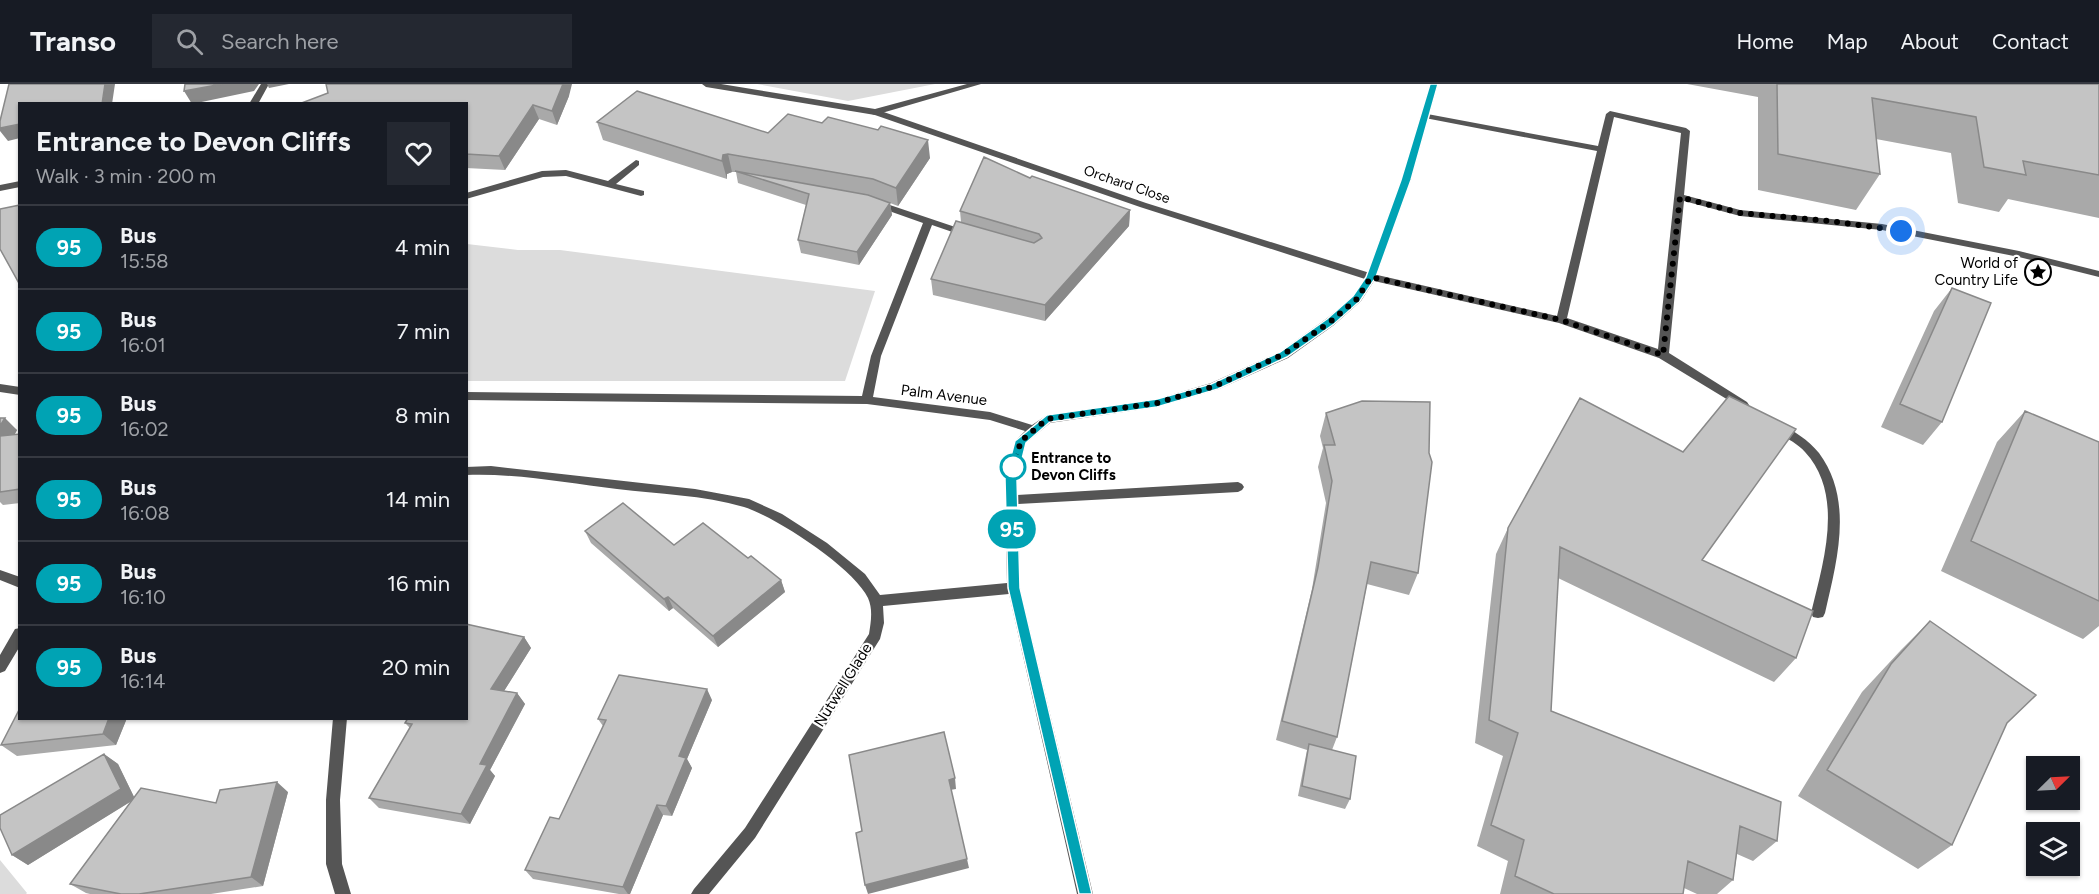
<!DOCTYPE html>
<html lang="en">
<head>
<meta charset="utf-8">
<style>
  :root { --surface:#171b24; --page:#242831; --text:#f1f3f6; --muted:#9ea1a6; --line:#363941 }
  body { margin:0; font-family:Figtree,sans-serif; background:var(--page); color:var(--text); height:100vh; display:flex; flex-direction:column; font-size:22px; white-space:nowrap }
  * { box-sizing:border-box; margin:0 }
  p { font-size:20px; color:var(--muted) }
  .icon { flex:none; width:33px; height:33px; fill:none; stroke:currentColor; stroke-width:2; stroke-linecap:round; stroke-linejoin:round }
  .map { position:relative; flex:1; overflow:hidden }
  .side { position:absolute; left:18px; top:18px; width:450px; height:618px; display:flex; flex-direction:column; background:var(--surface); border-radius:0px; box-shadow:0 2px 4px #0004 }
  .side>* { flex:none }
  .badge { padding:0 12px; border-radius:20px; font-size:21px; line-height:39px }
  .needle { width:39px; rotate:66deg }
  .fabs { position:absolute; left:2026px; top:672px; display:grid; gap:12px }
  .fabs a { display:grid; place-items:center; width:54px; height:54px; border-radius:0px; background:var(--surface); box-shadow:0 2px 4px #0004; font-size:30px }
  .you { position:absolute; width:30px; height:30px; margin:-15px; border:4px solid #fff; border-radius:50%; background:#1a73e8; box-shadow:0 0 0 9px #1a73e833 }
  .map>.badge { position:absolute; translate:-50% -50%; box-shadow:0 0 0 3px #fff }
  .round { display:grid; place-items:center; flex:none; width:63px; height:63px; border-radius:0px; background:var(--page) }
  .headline { display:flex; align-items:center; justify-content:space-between; height:102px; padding:0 18px }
  h1 { font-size:28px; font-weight:700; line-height:45px }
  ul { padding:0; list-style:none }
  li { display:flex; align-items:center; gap:18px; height:84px; padding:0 18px; border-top:2px solid var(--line) }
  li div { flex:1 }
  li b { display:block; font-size:22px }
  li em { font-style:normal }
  li .badge { min-width:66px; font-weight:700; text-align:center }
  header { display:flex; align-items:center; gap:36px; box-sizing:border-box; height:84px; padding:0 30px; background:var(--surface); border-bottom:2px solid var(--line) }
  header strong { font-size:28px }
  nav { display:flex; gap:33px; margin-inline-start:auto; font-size:21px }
  .search { width:420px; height:54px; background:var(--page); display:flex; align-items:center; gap:15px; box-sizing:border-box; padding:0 21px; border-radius:0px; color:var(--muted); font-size:22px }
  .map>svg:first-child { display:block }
  .green { fill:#dcdcdc }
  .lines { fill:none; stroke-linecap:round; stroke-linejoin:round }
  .lane { fill:#555; fill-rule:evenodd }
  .street { fill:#555; fill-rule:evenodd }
  .wall { fill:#a9a9a9 }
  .shaded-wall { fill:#898989 }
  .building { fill:#c4c4c4; stroke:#898989; stroke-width:1.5 }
  .line { fill:#00a3b4; stroke:#fff; stroke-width:1.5 }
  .walk { stroke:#000; stroke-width:6; stroke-dasharray:0 10.8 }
  .stop-dot { fill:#fff; stroke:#00a3b4; stroke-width:3 }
  .labels { text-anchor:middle; stroke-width:4.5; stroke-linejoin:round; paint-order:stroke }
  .far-street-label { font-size:14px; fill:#000; stroke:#fff }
  .poi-label { font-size:15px; fill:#000; stroke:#fff; text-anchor:end }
  .street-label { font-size:15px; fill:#000; stroke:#fff }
  .stop-label { font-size:15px; font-weight:bold; fill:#000; stroke:#fff; text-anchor:start }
</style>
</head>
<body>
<header>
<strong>Transo</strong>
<div class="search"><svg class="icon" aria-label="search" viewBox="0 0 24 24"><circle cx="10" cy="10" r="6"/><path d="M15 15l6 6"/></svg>Search here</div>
<nav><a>Home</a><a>Map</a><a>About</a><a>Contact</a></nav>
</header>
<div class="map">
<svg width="2099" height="810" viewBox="0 0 2099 810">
  <rect width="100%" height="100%" fill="#fff"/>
  <!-- green -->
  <path class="green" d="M757,0H935L848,17Z
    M467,160L518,166H560L875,207L845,297H467Z
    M0,776L27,809L26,810H0Z"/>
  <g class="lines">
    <!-- lane -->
    <path class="lane" d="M261,0H269L258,20H249Z
      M875,25L1146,119L1373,190L1557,232L1597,67L1425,34L1421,31L1422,29L1598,62L1606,30L1610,27L1686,44L1690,47L1684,111L1740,126L1882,140L2019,167L2099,187V193L2019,173L1882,146L1740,132L1684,117L1669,269L1747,318L1749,321L1747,324L1743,325L1659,274L1559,239L1374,197L1361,217L1334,241L1288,274L1219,305L1157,323L1050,339L1026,359L1017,395V411L1238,398L1242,400L1244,403L1242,406L1238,408L1018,420L1020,504L1093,810H1077L1009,510L883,522L884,539L880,555L755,754L709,810H691L694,805L745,744L869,550C871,538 873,525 868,514C854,484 776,433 744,423C703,411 658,410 617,405C567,399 516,389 466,391V383L491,382L695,405L749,415L782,430L827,459L865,490L880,511L1007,499L1005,395L1015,357L1025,347L990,336L867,320L466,316V308L862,312L871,272L923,139L875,122L873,120L878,117L970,148L972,150L967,153L932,141L881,272L873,313L990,328L1032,341L1047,331L1157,315L1211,299L1280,268L1326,235L1353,213L1365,195L1140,123L872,30V26ZM1614,33L1681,49L1658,265L1567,234Z
      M636,76L639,77V81L616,100L644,107V111L641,112L566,92L543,93L466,115V109L542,87L566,86L608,97Z
      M20,97V103L0,107V101Z
      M0,300L20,303V311L0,308Z
      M1778,340C1793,345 1809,357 1819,369C1854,416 1837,477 1825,529L1823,533L1818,534L1813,533L1811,529C1823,479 1845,411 1805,368C1797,359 1784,353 1774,347L1772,344Z
      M0,486L20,493V504L0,496Z
      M20,544V562L5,587L0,589V571L15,545Z
      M333,634H347L340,716L342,780L351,810H335L326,780V716Z"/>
    <!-- street -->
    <path class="street" d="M702,0H721L875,25L967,0H981L875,31L706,3Z
      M1430,0H1438L1411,96L1376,193L1371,196L1367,195L1366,193L1401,96Z"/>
  </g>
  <!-- wall -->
  <path class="wall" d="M1687,0H2099V134L2008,115L1999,128L1958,119L1951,69L1876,55L1880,90L1856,126L1758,106V13Z
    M328,9L569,12L557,41L539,35L505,86L466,84V20Z
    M597,38L768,49L930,74L898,122L890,119L892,131L859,181L801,169L798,156L806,121L738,99L736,88H732L727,90V95L603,56Z
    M1030,94L1130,126L1129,142L1045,237L933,211L931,195L961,138L960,127Z
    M1952,204L1942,338L1923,361L1881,343L1934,227Z
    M2025,327L2099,517V542L2083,555L1941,487L1997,358Z
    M1326,329L1418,489L1409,511L1367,500L1337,653L1332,666L1350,715L1345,725L1298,712L1307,666L1276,656L1312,505L1326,419L1318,383L1323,364L1320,352Z
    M0,334L17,346L15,350H20V419L3,421L0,418Z
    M1508,444L1702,476L1796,574L1774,598L1558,494L1551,627L1777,757L1753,777L1737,770L1733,796L1717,810H1697L1684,804L1683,810H1500L1508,777L1477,762L1503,672L1475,659L1496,470Z
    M585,447L674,461L748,474L781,496L785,508L718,563L673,524L669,527L591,459Z
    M1930,537L2007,639L1952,761L1918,785L1798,712L1862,608L1901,566Z
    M524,553L531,564L504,607L517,609L525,620L490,686L495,692L470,740L379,724L369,714L410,644L405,639Z
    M712,616L687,675L692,684L672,732L663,731L630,810H619L533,795L525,786L559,735L603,642L598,635Z
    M20,634H127L116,661L17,672L1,661Z
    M104,670L118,680L134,713L216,719L288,708L263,802L211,810H90L86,809L70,800L131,717L28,781L12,771Z"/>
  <!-- shaded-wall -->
  <path class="shaded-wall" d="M105,0H115L112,20H102Z
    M222,0H259L254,7L192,20L184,7Z
    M267,0H289L269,4Z
    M563,0H572L569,12L557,41L552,27Z
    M533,21L539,35L505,86L499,72Z
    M20,40V54L8,57L0,47V44Z
    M928,56L930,74L898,122L896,104Z
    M728,70L732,88L727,90V95L722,77L723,71Z
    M890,119L892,131L859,181L857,168Z
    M1130,126L1129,142L1045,237V221Z
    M5,334L17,346L7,364L0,358V342Z
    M781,496L785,508L718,563L713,552Z
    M668,513L673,524L669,527L664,515Z
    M524,553L531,564L499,615L491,605Z
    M707,605L712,616L687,675L692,684L672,732L666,722L679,672Z
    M517,609L525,620L490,686L495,692L470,740L461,730L480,680Z
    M109,634H127L116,661L103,650Z
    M104,670L118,680L135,715L28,781L12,771Z
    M955,694L956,705L950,706L949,696Z
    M277,698L288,708L263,802L251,793Z
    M657,721L663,731L630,810H628L623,803Z
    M967,775L969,784L868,810L865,801Z"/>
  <!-- building -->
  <path class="building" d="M9,0H105L102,20H20V40L0,44V37Z
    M185,0H222L184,7Z
    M326,0H563L552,27L533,21L499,72L466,70V20H299L328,9Z
    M1777,0H2099V91L2023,77L2026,91L1984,83L1976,33L1872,14L1880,90L1778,70Z
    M637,7L768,49L788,30L822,39L828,33L878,46L881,42L928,56L896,104L873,95L728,70L723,71L722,77L597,38Z
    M984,73L1030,94L1032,92L1130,126L1045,221L931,195L956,137L1034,159L1042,154L1039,150L960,127Z
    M735,87L868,111L890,119L857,168L798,156L809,110Z
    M20,121V201L0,165V125Z
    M1952,204L1991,219L1942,338L1900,320Z
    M1729,312L1796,345L1702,476L1813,527L1796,574L1560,463L1551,627L1781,718L1777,757L1740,742L1733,796L1688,777L1683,810H1554L1515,792L1524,756L1491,741L1518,649L1489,636L1508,444L1580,314L1683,368Z
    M1362,317L1430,318L1429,369L1432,378L1418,489L1371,478L1337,653L1282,637L1318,483L1332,397L1324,361H1335L1326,329Z
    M2025,327L2099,358V517L1971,457Z
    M0,334H5L0,342Z
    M20,350V405L0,408V352Z
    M623,419L674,461L703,439L748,474L751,472L781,496L713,552L668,513L664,515L585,447Z
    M1930,537L2036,611L2007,639L1952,761L1827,686L1891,580Z
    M466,540L524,553L491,605L517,609L480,680L487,681L461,730L369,714L412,640L405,639L408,634H466Z
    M619,591L707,605L679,672L686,674L666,722L657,721L623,803L525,786L550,733L559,735L606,636L598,635Z
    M20,624V634H109L103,650L1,661Z
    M944,648L955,694L949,696L967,775L865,801L856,749L862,747L849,671Z
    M1309,660L1356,672L1350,715L1302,702Z
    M104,670L121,705L12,771L0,744V731Z
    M277,698L251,793L139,810H121L70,800L141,704L216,719L220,706Z"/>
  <!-- line -->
  <path class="line" d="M1430,0H1438L1411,96L1376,193L1360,217L1334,240L1287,273L1218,305L1157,323L1050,338L1026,359L1017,395L1020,504L1092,810H1079L1008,504L1005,395L1015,357L1047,331L1157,315L1211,300L1280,268L1327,235L1353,212L1366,193L1401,96Z"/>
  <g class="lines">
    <!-- walk -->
    <path class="walk" d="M1013,383L1021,357L1047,335L1157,319L1215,302L1284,270L1330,238L1357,215L1371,193L1561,236L1663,271L1680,113L1740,129L1830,137L1901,147"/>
  </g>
  <!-- icons -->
  <defs>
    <symbol id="sight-ring" viewBox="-11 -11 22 22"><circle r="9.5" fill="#fff" stroke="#000" stroke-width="1.5"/><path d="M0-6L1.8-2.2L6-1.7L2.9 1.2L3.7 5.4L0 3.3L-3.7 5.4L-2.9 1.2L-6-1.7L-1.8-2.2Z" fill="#000"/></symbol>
  </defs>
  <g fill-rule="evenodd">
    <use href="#sight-ring" x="2023" y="173" width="30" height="30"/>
  </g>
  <!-- markers -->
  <circle class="stop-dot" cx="1013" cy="383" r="12"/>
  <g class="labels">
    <!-- far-street labels -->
    <g class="far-street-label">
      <text transform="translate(1127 100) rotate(19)" y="5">Orchard Close</text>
    </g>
    <!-- poi labels -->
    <g class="poi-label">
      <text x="2018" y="184">World of<tspan x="2018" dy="17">Country Life</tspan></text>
    </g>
    <!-- street labels -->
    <g class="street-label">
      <text transform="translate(944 311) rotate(7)" y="5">Palm Avenue</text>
      <text transform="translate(843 601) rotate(-58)" y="5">Nutwell Glade</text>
    </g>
    <!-- stop labels -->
    <g class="stop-label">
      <text x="1031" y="379">Entrance to<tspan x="1031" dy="17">Devon Cliffs</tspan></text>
    </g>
  </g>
</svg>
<div class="fabs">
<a><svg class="needle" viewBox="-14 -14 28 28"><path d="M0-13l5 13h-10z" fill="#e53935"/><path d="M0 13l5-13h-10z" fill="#9ea1a6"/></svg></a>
<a><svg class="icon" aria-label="layers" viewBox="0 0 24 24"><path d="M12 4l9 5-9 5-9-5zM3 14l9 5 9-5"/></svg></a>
</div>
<div class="you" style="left:1901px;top:147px"></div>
<b class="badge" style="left:1012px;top:445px;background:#00a3b4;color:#fff">95</b>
<section class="side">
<div class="headline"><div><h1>Entrance to Devon Cliffs</h1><p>Walk · 3 min · 200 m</p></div><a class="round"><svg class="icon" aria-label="heart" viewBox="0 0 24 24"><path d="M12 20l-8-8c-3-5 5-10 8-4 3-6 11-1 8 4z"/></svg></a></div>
<ul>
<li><span class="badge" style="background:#00a3b4;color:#fff">95</span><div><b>Bus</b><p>15:58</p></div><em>4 min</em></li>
<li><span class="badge" style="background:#00a3b4;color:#fff">95</span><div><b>Bus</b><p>16:01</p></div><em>7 min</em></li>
<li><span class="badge" style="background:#00a3b4;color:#fff">95</span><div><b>Bus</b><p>16:02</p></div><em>8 min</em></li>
<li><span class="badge" style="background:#00a3b4;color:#fff">95</span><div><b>Bus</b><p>16:08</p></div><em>14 min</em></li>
<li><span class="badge" style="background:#00a3b4;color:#fff">95</span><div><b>Bus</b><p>16:10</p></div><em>16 min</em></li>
<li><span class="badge" style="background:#00a3b4;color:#fff">95</span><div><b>Bus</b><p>16:14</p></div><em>20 min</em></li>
</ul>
</section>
</div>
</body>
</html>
